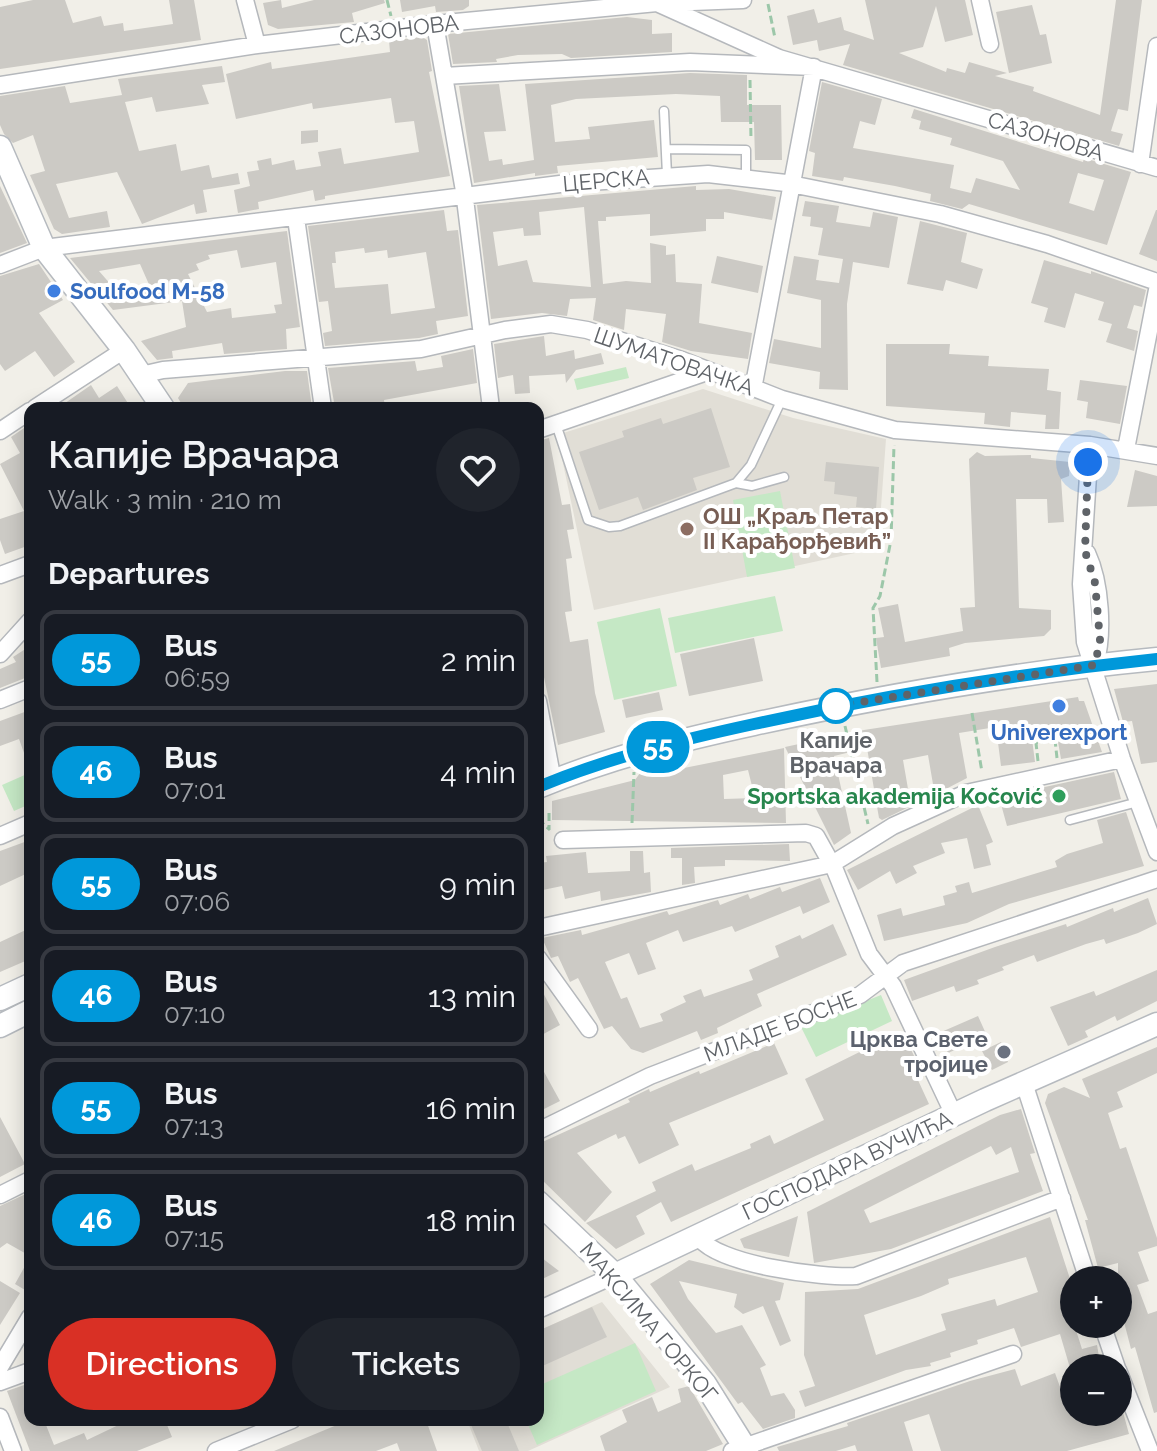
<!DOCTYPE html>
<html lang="en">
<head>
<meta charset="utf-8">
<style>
  :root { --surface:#171b24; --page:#20242c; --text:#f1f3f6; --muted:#9ea1a6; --line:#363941; --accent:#d93025 }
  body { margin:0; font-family:Raleway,sans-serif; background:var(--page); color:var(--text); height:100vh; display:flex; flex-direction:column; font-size:30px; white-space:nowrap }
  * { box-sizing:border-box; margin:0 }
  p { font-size:26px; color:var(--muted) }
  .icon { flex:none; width:44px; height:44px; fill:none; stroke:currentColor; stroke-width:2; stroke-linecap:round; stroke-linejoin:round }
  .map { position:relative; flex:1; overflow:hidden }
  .drawer { position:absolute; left:24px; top:402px; width:520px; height:1024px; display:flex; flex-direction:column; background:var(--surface); border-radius:16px; box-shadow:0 4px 20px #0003 }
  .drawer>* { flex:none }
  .badge { padding:0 16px; border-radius:26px; font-size:28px; line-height:52px }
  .fabs { position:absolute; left:1060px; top:1266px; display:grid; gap:16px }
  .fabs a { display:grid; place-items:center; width:72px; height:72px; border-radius:50%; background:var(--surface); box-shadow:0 4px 20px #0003; font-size:40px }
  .you { position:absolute; width:40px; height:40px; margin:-20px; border:6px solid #fff; border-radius:50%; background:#1a73e8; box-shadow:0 0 0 12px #1a73e833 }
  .map>.badge { position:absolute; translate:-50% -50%; box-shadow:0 0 0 4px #fff }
  h2 { padding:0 24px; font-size:30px; line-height:72px }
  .round { display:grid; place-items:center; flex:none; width:84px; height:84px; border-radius:42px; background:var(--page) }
  .summary { display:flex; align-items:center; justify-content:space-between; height:136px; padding:0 24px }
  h1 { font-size:38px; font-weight:600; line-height:60px }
  .primary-button { display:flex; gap:16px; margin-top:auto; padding:16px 24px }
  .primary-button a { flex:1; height:92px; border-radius:48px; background:var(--accent); color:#fff; font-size:32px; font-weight:600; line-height:92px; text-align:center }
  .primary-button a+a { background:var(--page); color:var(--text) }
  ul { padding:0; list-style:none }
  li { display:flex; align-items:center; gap:24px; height:100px; margin:0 16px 12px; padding:0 8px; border:4px solid var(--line); border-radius:16px }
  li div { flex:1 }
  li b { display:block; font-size:30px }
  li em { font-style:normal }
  li .badge { min-width:88px; font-weight:700; text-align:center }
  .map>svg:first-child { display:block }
  .education { fill:#e1ded6 }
  .green { fill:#c5e8c5 }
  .building { fill:#cccac5; fill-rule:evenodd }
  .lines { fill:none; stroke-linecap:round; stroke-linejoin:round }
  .lane-casing { stroke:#b5b8bc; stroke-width:11 }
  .street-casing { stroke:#b5b8bc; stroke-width:19 }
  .secondary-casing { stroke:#b6babf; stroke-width:25 }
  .path { stroke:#9cc7a9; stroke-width:3; stroke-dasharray:8 4; stroke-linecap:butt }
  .lane { stroke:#fff; stroke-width:8 }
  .street { stroke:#fff; stroke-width:16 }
  .secondary { stroke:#fff; stroke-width:22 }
  .line-casing { stroke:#fff; stroke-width:18 }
  .line { stroke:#0098da; stroke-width:12 }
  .walk { stroke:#5f6368; stroke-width:8; stroke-dasharray:0 14.4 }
  .shop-dot { fill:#3f7fe0; stroke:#fff; stroke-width:3 }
  .education-dot { fill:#8d6e63; stroke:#fff; stroke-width:3 }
  .stop-dot { fill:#fff; stroke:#0098da; stroke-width:4 }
  .leisure-dot { fill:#2e9e5b; stroke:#fff; stroke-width:3 }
  .worship-dot { fill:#6b7280; stroke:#fff; stroke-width:3 }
  .labels { text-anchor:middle; stroke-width:8; stroke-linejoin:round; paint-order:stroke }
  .street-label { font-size:22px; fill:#5f6368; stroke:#fff }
  .shop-label { font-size:22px; font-weight:bold; fill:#366cbe; stroke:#fff; text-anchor:start }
  .education-label { font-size:22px; font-weight:bold; fill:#785e54; stroke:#fff; text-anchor:start }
  .stop-label { font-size:22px; font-weight:bold; fill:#5f6368; stroke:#fff }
  .leisure-label { font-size:22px; font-weight:bold; fill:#27864d; stroke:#fff; text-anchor:end }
  .worship-label { font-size:22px; font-weight:bold; fill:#5b616d; stroke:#fff; text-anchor:end }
</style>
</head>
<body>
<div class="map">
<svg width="1157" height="1451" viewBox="0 0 1157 1451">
  <rect width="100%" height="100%" fill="#f1efe8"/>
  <!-- education -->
  <path class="education" d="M703,389L793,418L886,439L878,548L594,610L557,435Z
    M602,1302L670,1387L528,1451H479L467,1420H538V1331Z"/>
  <!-- green -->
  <path class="green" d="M626,367L629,378L577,390L574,379Z
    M780,491L795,568L747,577L733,500Z
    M775,596L783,631L675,653L668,618Z
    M660,608L677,686L614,700L597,622Z
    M27,774L30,804L14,811L2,785Z
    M881,995L892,1021L816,1057L801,1027Z
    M635,1343L656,1391L537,1445L526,1420H538V1386Z"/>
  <!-- building -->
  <path class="building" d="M33,0H65L73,23L101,16L104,26L123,23L124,31L173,24L169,0H194L201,40L0,69V7Z
    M281,0L282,8L314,0H384L385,3L352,13L354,22L278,29L268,25L263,3Z
    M400,0H469V6L463,10L436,12L435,6L402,12Z
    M865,0H965L973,35L945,42L936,6L923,47L899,53L946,72L947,68L965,73L969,62L1007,73L995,76L1034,87L1033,91L1100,115L1116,0H1142L1128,111L1118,109L1111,131L1123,134L1119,146L843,65L850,44L819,51L817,40L793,45L787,16L814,9L818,23L841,17L844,30L874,40Z
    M1032,5L1040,35L1046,34L1052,63L1009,73L996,12Z
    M627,17L652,20V34L672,33V52L571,58L562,54L518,55L496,59L497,62L453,64L448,34Z
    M422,37L427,40L432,71L429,72L450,176L325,196V199L315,201L313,190L258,202L259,209L238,213L234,190L250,186L247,172L259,170L257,161L271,158L272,165L294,160L296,170L321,166L318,152L341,148L344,164L419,152L414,121L395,123L391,98L313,109L312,103L236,119L226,74L271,62L272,69L390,52L389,41Z
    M222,66L225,82L202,85L209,104L156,112L152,97L125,102L139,151L176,144L181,171L209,165L212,178L238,173L240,184L203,190L207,212L196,214L194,204L142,224L117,172L56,184L69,218L107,211L110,227L62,234L54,229L30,175L45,171L33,135L13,143L4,134L0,125V96L65,86L70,103L122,95L118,79Z
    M690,73L747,75V105H781L782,160H755L754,122H721L720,96L676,94L576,99L551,105L555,142L590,139L588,127L654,120L658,157L557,166L558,173L535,176V173L474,183L459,86L499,84L506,131L484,132L489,161L502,159L503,165L534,160L525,84Z
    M822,82L882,99L875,125L860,121L853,148L954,165L950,188L971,193L976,178L1020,190L1003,161L950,145L952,138L919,129L921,121L911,118L914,109L1083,162L1084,158L1131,172L1107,245L969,204L962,209L930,201L931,194L895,186L844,177L843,181L812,176L815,153L809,151ZM1078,173L1104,180L1094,211L1069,203Z
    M318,130V142L301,144V131Z
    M0,186L27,243L0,253Z
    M696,186V190L729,189L776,197L772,220L724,212V219H706V231L650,236V214L606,217V221H598L603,284L626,281L651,283L650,243L666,246V255L675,254L676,282L702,284L699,323L752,333L748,359L691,351L662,342L666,314L626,309L624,330L593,320L596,298L570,299L567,316L542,313L491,319L477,205ZM584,207L591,287L533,282L527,260L498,266L493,232L523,228L524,236L541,235L539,212Z
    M805,201L839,206L836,222L870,227L873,212L898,217L889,268L853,262L847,304L848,390L819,389L820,372L769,363L774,339L821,348V300L787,293L794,256L819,260L816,280L839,283L843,259L818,255L823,228L810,226L811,217L802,216Z
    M444,210L447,231L458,230L468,316L436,321L438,334L419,338L325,346L323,333L332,331L328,301L319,302L308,226ZM364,248L365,253L387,250L388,258L426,252L435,308L391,314L388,284L335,288L332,263H336L335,252Z
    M1156,210H1157V261L1139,254Z
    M920,221L967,233L961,262L983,269L977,289L946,280L943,291L907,284Z
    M287,231L300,327L286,329L287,349L224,354L222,343L172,351L173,358L157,360L141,341L186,327L182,301L113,310L70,258ZM237,250L241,268L276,262L282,304L274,305L276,313L232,318L231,308L207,312L188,274L199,270L196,264L210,259L208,255ZM140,264L151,289L119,294L99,271Z
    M717,256L763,266L758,293L711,283Z
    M1044,260L1091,274V271L1146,290L1142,307L1134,305L1127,328L1138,331L1134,351L1106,342L1112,324L1098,320L1104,302L1075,293L1065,328L1044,322L1048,308L1031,303Z
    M39,264L63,300L39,313L75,362L54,377L35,351L5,371L0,364V276Z
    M544,336L546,356L574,350L575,359L601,353L604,364L576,370L566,383L565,374L529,376L530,393L515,394L513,375L498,378L494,344Z
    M886,344H950L949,354L989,356L988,366L1049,369L1047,390L1061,392L1059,429H1045L1046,415L1011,412L1010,427L984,424L985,413L886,406Z
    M473,349L477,383L384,400L385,408H335L328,368L415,361L417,371L443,367L441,356Z
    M285,371H307L312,408H184L178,398L188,383Z
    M1080,380L1127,386L1120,424L1086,418L1088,402L1077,400Z
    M91,385L99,398L117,386L131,408H58Z
    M711,408L730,467L693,478L697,490L643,510L638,497L599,510L579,452L624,437L622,431L661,418L663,424Z
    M30,424V545L5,554L0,540V519L24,511L0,464L20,453L11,437Z
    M549,438L562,505L570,504L574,529L567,530L572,558L566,559L572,611L565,612L570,642L588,639L595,693L605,732L558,745L538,648L541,647L538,628V441Z
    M977,452L985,456L1031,455V458L1070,462L1069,476L1061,479L1064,522L1048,523L1047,499H1016L1019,608L1051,610V629L1044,636L965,643L949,648L950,656L881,668L876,638L884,637L878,608L898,604L905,642L963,631L960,608L975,607L969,459Z
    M826,462L879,467L876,509L856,507L857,497L834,494L835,482L824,481Z
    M1135,470L1157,476V506L1127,507Z
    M754,638L763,681L689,696L680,654Z
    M30,646V676L0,688V669L16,662L13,657Z
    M1157,684V762L1141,764L1132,721L1123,722L1114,689Z
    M659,692L663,710L626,718L622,700Z
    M1078,697L1079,701H1084L1102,752L1061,759L1057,736L1032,739L1035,762L1001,766L996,727L959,733L967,778L944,790H934L928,755L903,760L911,806L882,820L879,818L867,748L834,756L851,833L834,845L785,747L864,730Z
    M30,710V764H28L19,739L0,746V721Z
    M784,748L786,823L552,820V801L635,780L640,773L669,771ZM748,770L755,798L724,799L723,775Z
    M1114,772L1121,799L1007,826L999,797Z
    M978,805L993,842L986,845L991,865L974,869L967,838L941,843L945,853L913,866L917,873L896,884L890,871L858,890L847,870Z
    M1126,812L1144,866L1009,904L967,923L884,941L877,915L901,908L903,916L945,905L943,896L957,892L955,886L969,882L972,893L1057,867L1055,861L1067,854L1103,843L1097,820Z
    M30,840V872L0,886V851Z
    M789,844L790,861L725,860V866L694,867L695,883L682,885V858H671V848Z
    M630,851H643L644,873L650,872L651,892L601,901L600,891L565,899L562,886L538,891V863L547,862L546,856L586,852L588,873L630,871Z
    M820,878L830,902L803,914L800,906L735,932L732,926L683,942L678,930L646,943L656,969L638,975L629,953L605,962L621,999L627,997L640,1028L663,1021L660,1014L686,1002L683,996L701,989L704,997L753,980L749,970L779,957L775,946L800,935L802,939L833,924L847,955L757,994L762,1006L717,1028L718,1033L701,1040L697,1031L643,1053L631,1049L612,1026L604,1029L578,978L570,982L558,956L551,958L542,938L581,930L582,935L667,911L669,915L718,900L720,905L748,894L750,899L780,887L782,892Z
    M1148,898L1157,924L1138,933L1106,944L1104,939L1086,944L1037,962L1034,955L1002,967L1004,970L977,980L979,984L956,992L954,986L912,1001L911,998L904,980L995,947L1066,924L1067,927L1113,908L1114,912Z
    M30,928V959L0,972V942Z
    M1157,970V1001L1117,1021L1115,1016L1085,1031L1088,1037L1068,1046L1050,1007L1094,991L1096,996Z
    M538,983L560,1025L538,1037Z
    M978,1016L987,1036L948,1053L939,1033Z
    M902,1031L917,1062L911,1065L929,1104L671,1222L661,1202L636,1216L645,1234L616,1249L586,1223L656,1191L652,1182L692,1164L695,1171L751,1148L750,1144L770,1135L774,1144L824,1120L805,1079Z
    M1001,1042L1008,1062L992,1070L982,1051Z
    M774,1043L788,1074L669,1123L679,1145L639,1164L625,1136L618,1139L616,1134L577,1153L612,1192L585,1222L538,1176V1144L630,1102L628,1099L649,1089L650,1092L699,1071L700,1074Z
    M1157,1047V1073L1117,1092L1123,1107L1108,1113L1120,1149L1126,1147L1157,1238V1246L1138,1252L1149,1281L1137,1285L1148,1314L1157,1311V1412L1154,1413L1135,1347L1131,1349L1124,1322L1118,1324V1263L1098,1268L1085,1220H1088L1045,1103L1048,1094L1064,1087L1090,1098L1082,1079Z
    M538,1061L560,1101L538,1112Z
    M1021,1109L1035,1153L1030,1154L1043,1191L891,1249L814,1263L807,1212L1000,1115ZM991,1146L996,1155L1011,1147L1019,1172L870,1223L864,1210Z
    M0,1117L25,1164L0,1177Z
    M30,1192V1256L7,1243L0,1248V1206Z
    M798,1216L789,1257L744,1248L740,1239Z
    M1050,1217L1071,1282L1074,1281V1307L1069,1309L1074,1324L1082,1349L1097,1345L1101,1368H1070L1060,1334L1021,1347L1014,1328L977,1340L978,1344L950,1353L951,1357L930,1363L931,1366L906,1370L805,1407L799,1391L815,1386L804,1355L805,1292L858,1289ZM1026,1257L1038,1292L997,1306L995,1299L941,1314L946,1330L876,1355L864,1315L921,1296L949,1284L948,1279Z
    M538,1255L559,1271L538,1281Z
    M30,1257V1293L15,1284Z
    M689,1260L784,1283L780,1300L775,1301L791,1341L780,1346L763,1306L743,1314L734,1307L737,1294L679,1281L688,1299L716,1333L742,1325L766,1365L760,1368L771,1396L784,1393L795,1410V1418L763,1429L742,1402L738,1404L650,1284Z
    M0,1281L20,1293L0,1325Z
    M592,1307L607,1337L538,1368V1331Z
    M1015,1369L1021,1386L1055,1373L1069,1412H1123L1129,1434L1067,1451H941L929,1414L904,1422L913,1451H857L855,1445L836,1451H779L777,1447L848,1426L847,1423L970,1381Z
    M30,1383V1420H44L54,1445L84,1433L87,1440L129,1420H165L172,1437L137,1451H30L7,1391Z
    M689,1386L723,1444L706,1451H605L600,1436L627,1422L622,1410L652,1397L658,1412L681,1402L678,1389Z
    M349,1420H426L437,1451H400L397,1443L376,1451H274Z
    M469,1420H506L519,1451H482Z"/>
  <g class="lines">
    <defs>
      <path id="lane" d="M664,111L667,175
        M666,149L746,150V177
        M556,424L588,520L609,527L620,526L736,483L751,465L782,399
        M736,483L752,486L784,477
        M1070,820L1138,802"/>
      <path id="street" d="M245,0L257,45
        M980,0L990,44
        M667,3L743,0
        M435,24L464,191L491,408
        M444,76L690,62L814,67L753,389
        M0,85L257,45L435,24L657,3L779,58L1157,168
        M1140,164L1157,46
        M296,218L323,408
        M0,265L44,248L560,184L708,174L786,183L940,214L1047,244L1157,282
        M141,375L163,370L421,349L505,330L551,324L587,330L682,360L782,399L895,430L1090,445L1157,456
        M35,408L124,350
        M538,430L707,372
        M0,431L30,411
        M1090,445L1081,584L1085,642L1122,759L1157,852
        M1126,449L1157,290
        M1087,553C1101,583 1104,634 1095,665
        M0,575L30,564
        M0,654L30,621
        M0,700L30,688
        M538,701L553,781
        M0,836L30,823
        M563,840L806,833L816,836L835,870L869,954L893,986L954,1115
        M538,928L832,864L893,826L966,793L1122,759
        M538,958L589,1029
        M1024,1083L1088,1280
        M538,1131L650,1076L860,995L903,963L1157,879
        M0,1195L30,1180
        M698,1236C715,1265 823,1278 856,1276L1062,1198
        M538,1310L615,1275
        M1102,1324L1117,1368
        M0,1367L30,1317
        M1118,1370L1150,1451
        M0,1382L30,1371
        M0,1417L13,1451
        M216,1451L292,1420
        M732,1451L1013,1354"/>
      <path id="secondary" d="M0,147L44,248L124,350L163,408
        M538,787C608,758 680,740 754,724C887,695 1021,672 1157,659
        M0,999L30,985
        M0,1026L30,1011
        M538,1202L615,1275L705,1384L747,1451
        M615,1275L985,1100L1157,1024"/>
    </defs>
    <!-- lane casing -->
    <use href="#lane" class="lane-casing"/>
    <!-- street casing -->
    <use href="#street" class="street-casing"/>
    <!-- secondary casing -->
    <use href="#secondary" class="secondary-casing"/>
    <!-- path -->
    <path class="path" d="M387,0L391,16
      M768,4L775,38
      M750,80L751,140
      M877,682L873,608L880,596L891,540L894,445
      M972,713L982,772
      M845,726L868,824
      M1038,761L1036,743L1055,740L1057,758
      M549,813V829
      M538,819L550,830
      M632,823L634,772"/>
    <!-- lane -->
    <use href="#lane" class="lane"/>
    <!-- street -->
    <use href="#street" class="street"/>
    <!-- secondary -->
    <use href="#secondary" class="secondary"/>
  </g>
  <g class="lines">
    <defs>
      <path id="line" d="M538,787C608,758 680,740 754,724C887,695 1021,673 1157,659"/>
    </defs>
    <!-- line casing -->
    <use href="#line" class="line-casing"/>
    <!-- line -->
    <use href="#line" class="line"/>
    <!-- walk -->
    <path class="walk" d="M836,706L1095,665L1100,640L1095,583L1085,551L1088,462"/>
  </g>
  <!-- markers -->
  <g class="shop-dot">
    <circle cx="54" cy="291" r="8"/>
    <circle cx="1059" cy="706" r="8"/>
  </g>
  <circle class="education-dot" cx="687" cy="529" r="8"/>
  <circle class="stop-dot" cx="836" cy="706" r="16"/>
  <circle class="leisure-dot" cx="1059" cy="796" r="8"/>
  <circle class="worship-dot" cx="1004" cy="1052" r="8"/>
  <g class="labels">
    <!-- street labels -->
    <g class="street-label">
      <text transform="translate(399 29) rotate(-7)" y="8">САЗОНОВА</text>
      <text transform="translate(1046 136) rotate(17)" y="8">САЗОНОВА</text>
      <text transform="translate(606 180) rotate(-5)" y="8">ЦЕРСКА</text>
      <text transform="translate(674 361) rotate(19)" y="8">ШУМАТОВАЧКА</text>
      <text transform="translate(780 1026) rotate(-21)" y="8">МЛАДЕ БОСНЕ</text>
      <text transform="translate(847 1165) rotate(-25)" y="8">ГОСПОДАРА ВУЧИЋА</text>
      <text transform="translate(649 1322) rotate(50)" y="8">МАКСИМА ГОРКОГ</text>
    </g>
    <!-- shop labels -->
    <g class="shop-label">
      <text x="70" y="299">Soulfood M-58</text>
      <text x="1059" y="740" text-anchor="middle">Univerexport</text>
    </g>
    <!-- education labels -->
    <g class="education-label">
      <text x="703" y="524">ОШ „Краљ Петар<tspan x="703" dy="25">II Карађорђевић”</tspan></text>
    </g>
    <!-- stop labels -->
    <g class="stop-label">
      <text x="836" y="748">Капије<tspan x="836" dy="25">Врачара</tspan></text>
    </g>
    <!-- leisure labels -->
    <g class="leisure-label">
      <text x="1043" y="804">Sportska akademija Kočović</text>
    </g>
    <!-- worship labels -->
    <g class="worship-label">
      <text x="988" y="1047">Црква Свете<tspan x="988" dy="25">тројице</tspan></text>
    </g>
  </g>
</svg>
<div class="fabs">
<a>+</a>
<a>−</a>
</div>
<div class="you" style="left:1088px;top:462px"></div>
<b class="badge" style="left:658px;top:747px;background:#0098da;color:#fff">55</b>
<section class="drawer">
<div class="summary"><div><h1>Капије Врачара</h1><p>Walk · 3 min · 210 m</p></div><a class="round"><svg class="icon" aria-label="heart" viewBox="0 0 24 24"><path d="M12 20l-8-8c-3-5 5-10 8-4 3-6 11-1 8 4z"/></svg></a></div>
<h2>Departures</h2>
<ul>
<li><span class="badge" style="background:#0098da;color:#fff">55</span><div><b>Bus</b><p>06:59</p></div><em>2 min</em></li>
<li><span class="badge" style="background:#0098da;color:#fff">46</span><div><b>Bus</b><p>07:01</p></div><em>4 min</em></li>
<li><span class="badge" style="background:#0098da;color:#fff">55</span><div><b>Bus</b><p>07:06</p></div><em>9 min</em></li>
<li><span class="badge" style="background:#0098da;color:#fff">46</span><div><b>Bus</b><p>07:10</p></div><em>13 min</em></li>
<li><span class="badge" style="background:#0098da;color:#fff">55</span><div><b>Bus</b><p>07:13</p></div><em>16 min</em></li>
<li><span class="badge" style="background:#0098da;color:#fff">46</span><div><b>Bus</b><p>07:15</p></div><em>18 min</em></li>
</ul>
<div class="primary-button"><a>Directions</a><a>Tickets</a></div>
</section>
</div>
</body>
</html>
